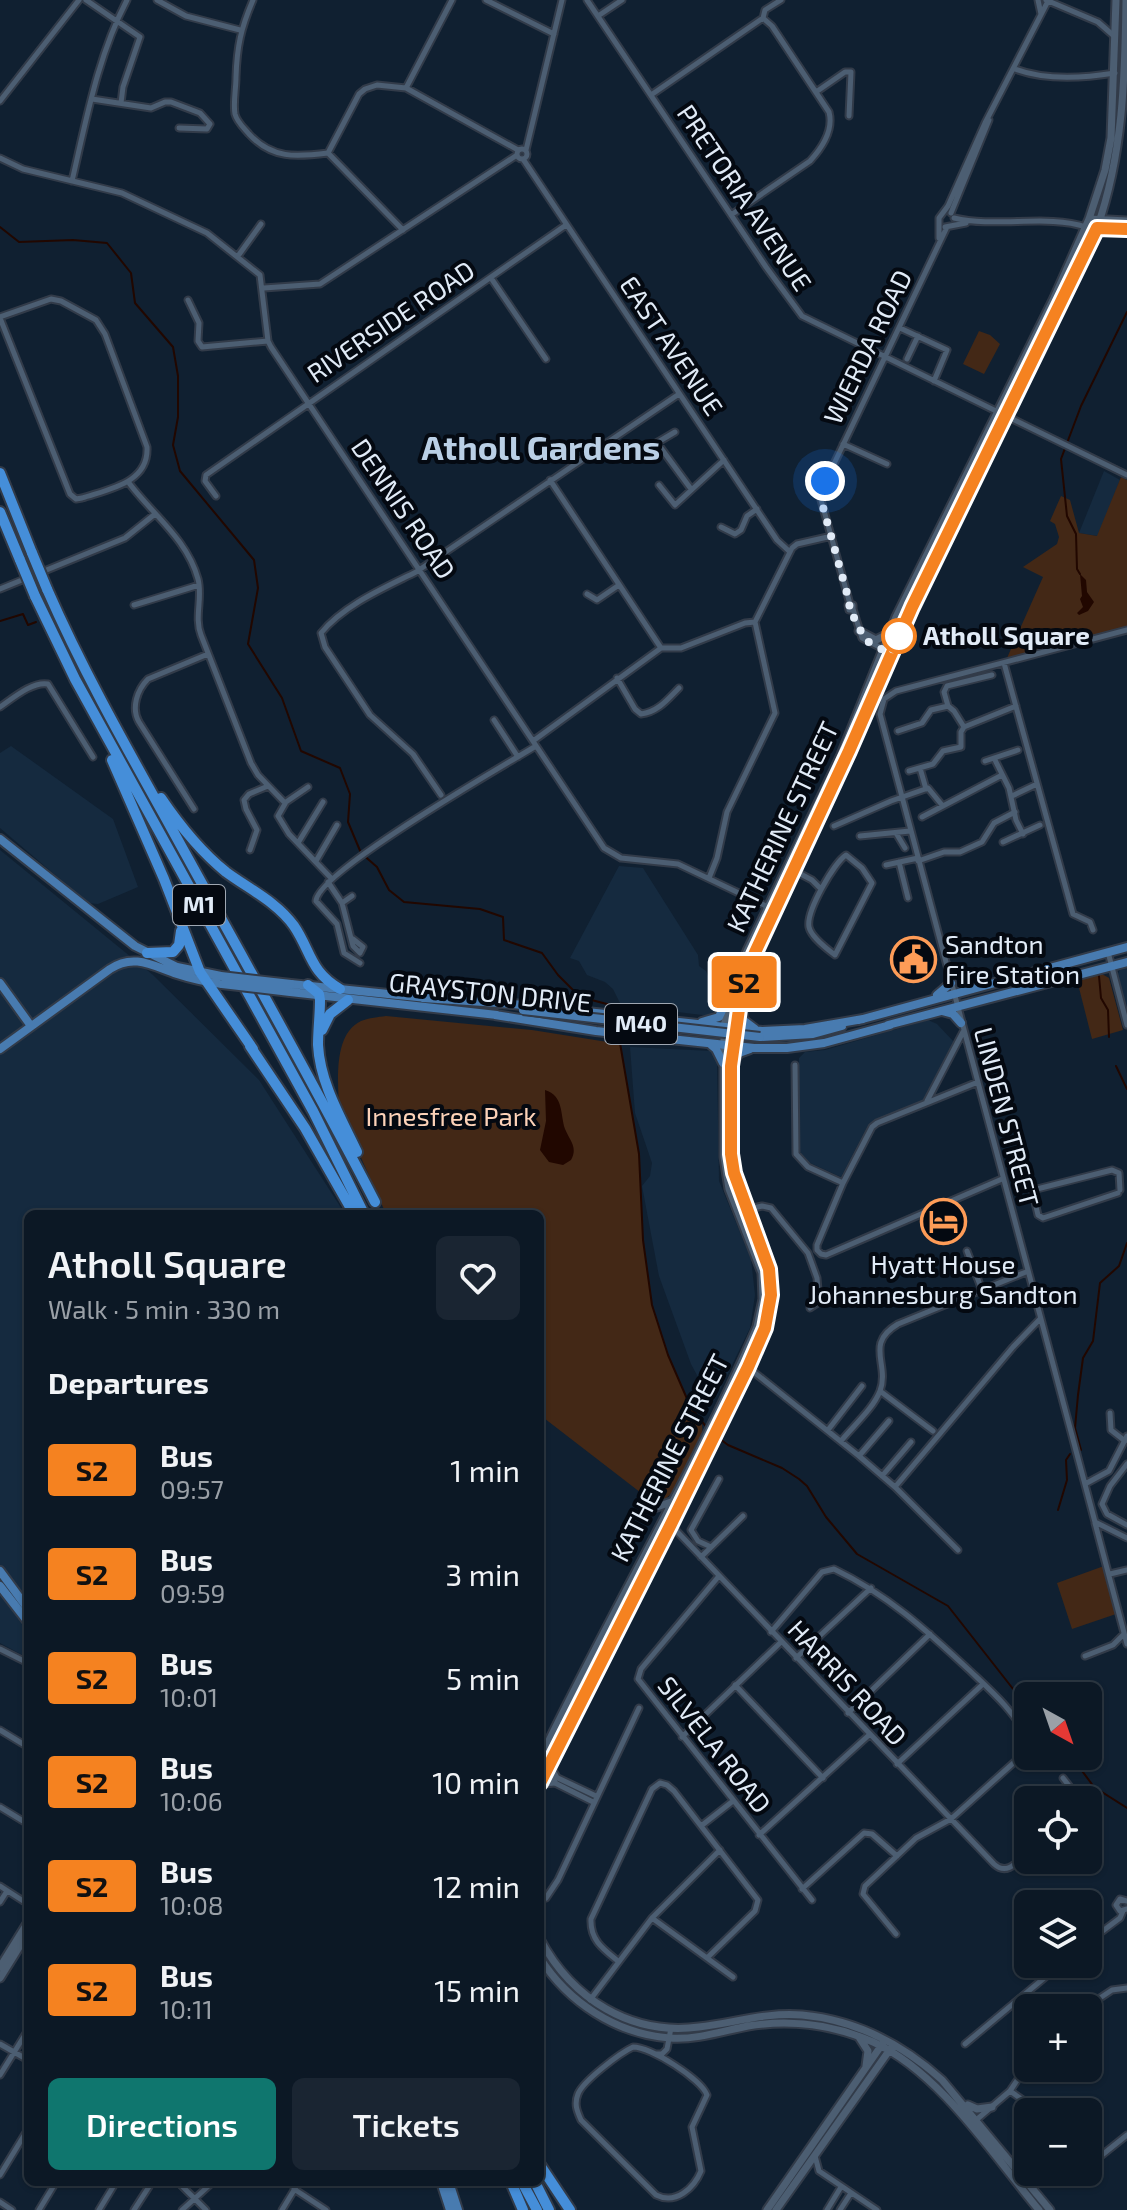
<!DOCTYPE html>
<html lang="en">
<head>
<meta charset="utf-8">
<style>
  :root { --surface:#0c1825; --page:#1a2532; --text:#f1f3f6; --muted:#9aa0a7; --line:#2c3742; --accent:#0f766e }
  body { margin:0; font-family:"Exo 2",sans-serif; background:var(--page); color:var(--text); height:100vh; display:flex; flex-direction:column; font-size:30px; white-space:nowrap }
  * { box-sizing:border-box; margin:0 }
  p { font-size:26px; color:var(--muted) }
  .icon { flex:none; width:44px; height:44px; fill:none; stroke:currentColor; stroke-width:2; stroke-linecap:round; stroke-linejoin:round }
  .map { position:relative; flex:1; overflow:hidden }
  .sheet { position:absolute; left:24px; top:1210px; width:520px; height:976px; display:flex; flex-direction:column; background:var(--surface); border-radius:12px; box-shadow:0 2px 6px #0004,0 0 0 2px var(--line) }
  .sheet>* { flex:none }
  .badge { padding:0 16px; border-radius:6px; font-size:28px; line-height:52px }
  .needle { width:52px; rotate:140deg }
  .tools { position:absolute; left:1014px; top:1682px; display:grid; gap:16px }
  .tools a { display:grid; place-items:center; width:88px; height:88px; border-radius:12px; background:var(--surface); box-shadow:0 2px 6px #0004,0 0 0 2px var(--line); font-size:40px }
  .you { position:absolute; width:40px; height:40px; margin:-20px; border:6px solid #fff; border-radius:50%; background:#1a73e8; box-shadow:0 0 0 12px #1a73e833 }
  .map>.badge { position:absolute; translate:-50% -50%; box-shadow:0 0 0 4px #fff }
  h2 { padding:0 24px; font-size:30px; line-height:72px }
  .round { display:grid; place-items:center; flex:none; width:84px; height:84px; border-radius:12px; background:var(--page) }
  .overview { display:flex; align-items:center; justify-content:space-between; height:136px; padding:0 24px }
  h1 { font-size:38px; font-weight:600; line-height:60px }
  .primary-button { display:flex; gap:16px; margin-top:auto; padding:16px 24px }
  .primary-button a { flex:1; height:92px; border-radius:12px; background:var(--accent); color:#fff; font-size:32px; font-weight:600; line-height:92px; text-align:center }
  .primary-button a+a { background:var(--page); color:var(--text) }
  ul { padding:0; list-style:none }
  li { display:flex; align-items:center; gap:24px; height:104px; padding:0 24px }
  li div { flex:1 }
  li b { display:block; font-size:30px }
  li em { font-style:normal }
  li .badge { min-width:88px; font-weight:700; text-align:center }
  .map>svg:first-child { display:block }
  .built { fill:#152a3f }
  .green { fill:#432816 }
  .water { fill:#210700 }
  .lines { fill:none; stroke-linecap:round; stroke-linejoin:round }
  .stream { stroke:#210700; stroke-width:2 }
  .street-casing { stroke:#323b49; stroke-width:9 }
  .secondary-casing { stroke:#323b49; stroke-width:11 }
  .primary-casing { stroke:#323b49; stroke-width:12 }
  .highway-casing { stroke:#323b49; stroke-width:14 }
  .street { stroke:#4c5e72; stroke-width:5 }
  .secondary { stroke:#4c5e72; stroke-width:7 }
  .primary { stroke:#487bb0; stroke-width:8 }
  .highway { stroke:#458ed9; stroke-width:10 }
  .primary-bridge-casing { stroke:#323b49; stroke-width:12; stroke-linecap:butt }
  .highway-bridge-casing { stroke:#323b49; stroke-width:14; stroke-linecap:butt }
  .primary-bridge { stroke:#487bb0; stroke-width:8 }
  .highway-bridge { stroke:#458ed9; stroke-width:10 }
  .line-casing { stroke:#fff; stroke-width:18 }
  .line { stroke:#f58220; stroke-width:12 }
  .walk { stroke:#e1ebf7; stroke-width:8; stroke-dasharray:0 14.4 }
  .stop-dot { fill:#fff; stroke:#f58220; stroke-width:4 }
  .labels { text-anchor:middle; stroke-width:8; stroke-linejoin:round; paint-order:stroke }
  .shield { fill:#040911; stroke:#9fa7b2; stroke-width:2 }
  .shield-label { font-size:24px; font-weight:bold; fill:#e1ebf7 }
  .street-label { font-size:26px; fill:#e1ebf7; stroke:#040911 }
  .stop-label { font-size:26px; font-weight:bold; fill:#e1ebf7; stroke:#040911; text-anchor:start }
  .poi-label { font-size:26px; fill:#e1ebf7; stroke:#040911; text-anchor:start }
  .park-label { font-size:26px; fill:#fcd2b8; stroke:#040911 }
  .district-label { font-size:34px; font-weight:bold; fill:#bacfe5; stroke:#040911 }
</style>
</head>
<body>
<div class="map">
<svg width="1127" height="2210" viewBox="0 0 1127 2210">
  <rect width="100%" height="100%" fill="#102031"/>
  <!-- built -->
  <path class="built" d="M1104,471L1120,480L1098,536L1079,533Z
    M11,746L113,819L138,887L98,904L88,903L0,828V753Z
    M0,850L153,975L259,1080L345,1214H28V1658L0,1643Z
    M619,866L643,868L698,955L699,966L706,971L719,1003L710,1016L621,1005L613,989L605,982L587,975L579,961L570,958Z
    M1127,968V1017L1116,977L1120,970Z
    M928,1020L937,1024L954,1042L925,1100L875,1121L867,1127L841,1177L808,1162L799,1151V1058L805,1052L825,1050Z
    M630,1047L712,1051L717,1059L719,1181L751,1259L755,1295L750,1328L717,1396L712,1403L691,1364L659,1276L642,1186L650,1176L652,1163L635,1113Z"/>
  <!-- green -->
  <path class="green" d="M979,331L990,335L1000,344L984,374L963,364Z
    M1121,477L1127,480V626L1007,658L1043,577L1023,567L1057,544L1059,537L1055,524L1050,521L1061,496L1070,500L1079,533L1097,536Z
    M1102,974L1109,978L1123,1030L1092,1039L1077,980Z
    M386,1016L532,1030L620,1044L639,1154L643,1240L652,1305L668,1355L691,1408L702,1424L703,1439L676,1489L658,1506L540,1415V1214H386L339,1108C338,1082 333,1034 361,1021C369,1018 379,1017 386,1016Z
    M1104,1566L1116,1614L1072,1629L1057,1583Z"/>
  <!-- water -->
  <path class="water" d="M1080,574L1086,580L1087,592L1094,602L1088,611L1079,615L1077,613L1083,607L1080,599L1082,596Z
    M545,1090C564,1096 560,1114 565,1129C570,1141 578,1147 571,1160L563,1165L549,1162L540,1150L546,1121Z"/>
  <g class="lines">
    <!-- stream -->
    <path class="stream" d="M0,227L19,242L73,240L107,243L131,273L135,303L173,347L178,376V417L173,445L180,471L254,560L258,588L248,644L282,698L301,751L340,768L350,794L348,822L361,853L377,867L389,890L404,902L480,909L503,917L504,940L542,953L558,975L580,997L626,1009
      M1080,574L1077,569L1076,534L1067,516L1061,459L1081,406L1127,312
      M0,621L23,614L28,625L36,622
      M1099,976L1101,998L1108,1010L1109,1037
      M620,1043L639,1154L643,1240L652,1305L668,1355L691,1408L708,1429
      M1116,1066L1127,1089
      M716,1436L728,1445L782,1468L799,1479L807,1486L826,1517L857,1554L948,1606L1028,1708
      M1081,1450L1075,1428L1078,1395L1083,1358L1093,1341L1100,1283L1119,1266L1127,1243
      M1058,1510L1067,1480L1066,1460L1070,1454
      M1071,1756L1094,1787L1127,1808"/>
    <defs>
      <path id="street" d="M86,0L140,37L123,87L121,103
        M157,0L186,16L240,30
        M253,0C241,28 237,46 236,77C236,89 233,103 235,114C237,122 244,128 249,134C272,159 296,157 328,153L403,230
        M486,0L554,34
        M587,0L766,267L802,316L1127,475
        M1038,0L1041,14
        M1046,0L1098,22L1114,36
        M598,16L622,0
        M1015,69C1044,80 1084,78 1115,73
        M406,88L452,0
        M816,92L845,72H851L849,116
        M651,95L763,18L765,10L781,0
        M92,99L151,108L165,102H171L200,113L210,124L207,129L179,128
        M0,101L79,0
        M517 154a5 5 0 1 1 10 0a5 5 0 1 1-10 0Z
        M526,150L562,0
        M328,153L359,94L365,89L377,85L406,88L518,150
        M0,158L23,169L122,193L207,233L260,275L268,341L271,347L604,848L621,858L678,864L768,907
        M523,159L777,540L790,552
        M72,181C86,121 98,55 127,0
        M951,213L989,120
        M731,215L810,161C822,148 834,131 829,112L772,26L763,18
        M954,218C996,228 1048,214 1086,227
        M945,227L966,223
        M939,238V218L948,206L985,123L1048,1
        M238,256L261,224
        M491,278L546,359
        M264,288L320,284L517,155
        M188,300L199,323L198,341L202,347L268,341
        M0,317L51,299L61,301L96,320L105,334L147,447C149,483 109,489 82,498L76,499L70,494L0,318
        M900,328L947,350L934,381
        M907,359L918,336
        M658,444L691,489
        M843,444L887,464
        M641,452L675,432
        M550,480L661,648
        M129,483C153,515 187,539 198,579C203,598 194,617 201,635L251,763L258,775L285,803
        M659,485L675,505L724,460
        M216,496L205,481L206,475L566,225
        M721,527L735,534L741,530L747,516L757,509
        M0,589L125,538L155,514
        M587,594L597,600L619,585
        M850,604L821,500V491L947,227
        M134,605L199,585
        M853,609V605H848L849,610L853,609L862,638L891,653
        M1127,630L896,691L884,699L880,714L1095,1522L1127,1538
        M1004,663L1073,914L1090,922L1093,930
        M617,678L635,709L641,714C658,712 668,699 679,688
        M948,706L944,692L947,686L992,675
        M0,707C13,698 33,681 48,684L93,757
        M494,720L518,757
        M964,727L1016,706
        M898,731L922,723L931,710L948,706L954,711L964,727L961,732V747L943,751L933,764L909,771
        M533,741L661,648H681L745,623L755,622
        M994,758L1009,788L1016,820L1023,834
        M985,761L1018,750
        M920,768L926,789
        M308,787L286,802L278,816L289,834L331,878
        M441,795L413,754L370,715L325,647L321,633C344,605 384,588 416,572L679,394
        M1012,796L1037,784
        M194,809L139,722C131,708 137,690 148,679L208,654
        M922,817L1002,775
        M834,826L891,801L928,788L942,805
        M896,833L905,848
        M860,836L910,831
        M1003,842L1040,825
        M298,843L323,802
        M250,850L257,830L246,809L244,800L249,794L268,786
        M846,855L862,868L872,883L835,955C827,949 811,937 809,927C806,911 834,863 846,855Z
        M316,861L337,825
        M918,861L944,852H960L982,842L994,823L1015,812
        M899,862L908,898
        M886,865L918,858
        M793,870L812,880L821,889
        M709,878L717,858L727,812L775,713L755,622L792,548L797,544L832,536
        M328,882L342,903L353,946L360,953L363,947L353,939
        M342,903L352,896
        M1108,952L1127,1025
        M360,963L344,953L337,924L316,901C317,872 503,766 536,746
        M795,1065L796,1154L808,1167L843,1183
        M978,1082L877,1123L872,1127L843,1183L817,1245V1250L821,1254L826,1255L1002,1179
        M927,1101L963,1032
        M1118,1193L1043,1218L1038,1215L1033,1194L1037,1189L1112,1170L1119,1173L1120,1190
        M745,1210L762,1206L771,1208L808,1253L817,1278L819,1302L810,1308
        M967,1251L982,1290
        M745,1365L859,1456L895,1487L958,1550
        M880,1391L933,1431
        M1110,1413L1111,1430L1125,1441
        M828,1430L862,1386
        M841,1441C853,1426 873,1409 880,1391C890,1364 864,1344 898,1324L1026,1272
        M859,1456L889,1421
        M1127,1464L1110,1486L1102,1504L1107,1514L1127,1525
        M882,1476L911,1442
        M1085,1484L1109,1471L1127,1436
        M895,1487L1013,1347L1040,1319
        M668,1522L994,1864C1007,1876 1017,1862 1028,1852
        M1095,1523L1127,1644
        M711,1547L698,1541L691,1530L719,1479
        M701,1557L743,1516
        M1110,1574L1127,1570
        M719,1576L641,1669L638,1679L812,1900
        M771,1632L822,1572L834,1569C888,1595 925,1629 968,1669C989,1689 1016,1712 1028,1740
        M0,1649L28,1663
        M1085,1656L1113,1645L1124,1634
        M796,1658L871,1588
        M735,1685L823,1778
        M848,1713L930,1634
        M0,1730L28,1747
        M682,1737L781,1642
        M897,1764L983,1684
        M543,1771L596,1796
        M541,1776L593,1802
        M1063,1778L1080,1800
        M0,1807L28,1824
        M701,1826L733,1801
        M759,1835L869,1735
        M0,1886L28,1904
        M802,1889L864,1833L872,1834L897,1856
        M546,1898L558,1880L639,1708
        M1127,1901L1120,1899L1116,1905L1120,1911L1127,1909
        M0,1902L7,1891
        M652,1918L733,1977
        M896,1934L863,1894L865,1886L916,1838L951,1819L1020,1757L1028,1745
        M1088,1942L1120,1918L1123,1911
        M618,1961C603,1949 590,1940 591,1919L652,1789L660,1783L667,1785L674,1791L758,1900L755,1911L707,1958
        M590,2000L652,1918L720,1850
        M1085,2008L1112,1990L1127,1988
        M0,2044L28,2060
        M965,2044L1061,1964
        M633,2047C651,2047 701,2079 707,2095L692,2127L701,2171C694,2188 676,2205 656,2195L581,2120C577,2111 574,2104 578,2094C583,2081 620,2053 633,2047Z
        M656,2054H662L667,2049L671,2028
        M0,2075L28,2030
        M1010,2091L1040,2112
        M975,2121L1010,2091L1028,2064
        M815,2156L819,2171L877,2210
        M1088,2160L1097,2159L1127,2135
        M0,2175L28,2129
        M178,2182L206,2210
        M294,2189L326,2210
        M0,2202L12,2210
        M39,2210L56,2182
        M99,2210L116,2182
        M134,2210L152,2182
        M182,2210L213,2182
        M282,2210L299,2182
        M827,2210L841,2187
        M840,2210L851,2193"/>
      <path id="secondary" d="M1089,219L1127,221
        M1096,228L1127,229
        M859,631L876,640L888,634
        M651,1509L674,1501
        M540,1759C610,1613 693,1475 757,1327L763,1299L762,1273L729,1189L724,1157V1027L731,991L747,951L840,757L896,617L1054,298L1089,219L1105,170L1111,138L1116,0
        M552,1761L551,1769L555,1776
        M540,1769L566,1717
        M540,1783L761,1339L771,1295L769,1269L737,1181L731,1154V1066L745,979L758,945L859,730L912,607L1097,228C1123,154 1125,78 1126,0
        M540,1786L545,1783L554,1782
        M540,1939C572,1999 631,2036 699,2027C734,2023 766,2012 802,2015C856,2020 902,2044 942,2080L1050,2210
        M540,1958C568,2002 616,2034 670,2038C696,2040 723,2031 748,2026C791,2019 834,2025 873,2042C940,2072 993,2155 1039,2210
        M0,1967L28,1922
        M0,1978L28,1933
        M859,2037L868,2051L866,2066
        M968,2105L977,2109L992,2107
        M767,2210L883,2043
        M776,2210L891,2048"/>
      <path id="primary" d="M0,839L135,946L177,967L221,976
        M0,983L31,1026
        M291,984L427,998
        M290,992L497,1015
        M937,995L951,983
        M741,997L743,1020L755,1029
        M423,998L513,1004L762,1031L805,1029L863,1019
        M942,1011L953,1014L961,1023
        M495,1015L596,1031L754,1048H787L824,1043L890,1025
        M859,1020L1127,947
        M702,1022L719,1017L731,991
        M888,1025L1127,962
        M760,1037L813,1034L842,1026
        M710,1044L716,1049L723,1063
        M0,1049L110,969C134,953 153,966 177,974C192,979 207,982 222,984
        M731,1066L739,1053L750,1049
        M0,1571L28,1609
        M0,1586L28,1622
        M441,2182L450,2210
        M449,2182L458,2210"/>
      <path id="highway" d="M0,473L32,553
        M0,512L20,560
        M47,589C82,669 125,745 168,822C237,948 309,1074 375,1202
        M35,596L75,679L313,1111L364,1214
        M112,760L164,879L200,972L253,1049
        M161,798C180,826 200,851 226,872C249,889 277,902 294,926C311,951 310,972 340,989
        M147,953L173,952L179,945L181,931
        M308,985L319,994L320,1000C320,1015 318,1030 318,1045C320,1083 341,1118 357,1152
        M322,1030L330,1014L348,1000
        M250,1046L305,1128L354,1214
        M540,2165L570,2210
        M511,2182L523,2210
        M522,2182L537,2210
        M535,2182L549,2210"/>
    </defs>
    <!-- street casing -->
    <use href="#street" class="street-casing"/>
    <!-- secondary casing -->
    <use href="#secondary" class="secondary-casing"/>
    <!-- primary casing -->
    <use href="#primary" class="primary-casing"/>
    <!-- highway casing -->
    <use href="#highway" class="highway-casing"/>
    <!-- street -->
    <use href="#street" class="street"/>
    <!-- secondary -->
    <use href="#secondary" class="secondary"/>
    <!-- primary -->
    <use href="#primary" class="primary"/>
    <!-- highway -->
    <use href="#highway" class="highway"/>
    <defs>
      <path id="primary-bridge" d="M221,976L291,984
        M222,984L290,992
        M523,1010L760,1037"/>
      <path id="highway-bridge" d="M32,553L47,589
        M20,560L35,596"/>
    </defs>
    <!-- primary-bridge casing -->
    <use href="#primary-bridge" class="primary-bridge-casing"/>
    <!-- highway-bridge casing -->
    <use href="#highway-bridge" class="highway-bridge-casing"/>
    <!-- primary-bridge -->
    <use href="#primary-bridge" class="primary-bridge"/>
    <!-- highway-bridge -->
    <use href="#highway-bridge" class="highway-bridge"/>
  </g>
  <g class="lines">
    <defs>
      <path id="line" d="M540,1783L671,1524L748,1367L765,1328L771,1295L769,1269L734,1173L731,1154V1066L742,988L751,961L849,751L912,607L1097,228L1127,229"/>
    </defs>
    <!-- line casing -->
    <use href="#line" class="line-casing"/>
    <!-- line -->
    <use href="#line" class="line"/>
    <!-- walk -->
    <path class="walk" d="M825,481L820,493L821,500L850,604L848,609C868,635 854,639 891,653L899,636"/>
  </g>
  <!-- icons -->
  <defs>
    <symbol id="civic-ring" viewBox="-11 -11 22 22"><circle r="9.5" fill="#040911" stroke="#fe9c57" stroke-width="1.5"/><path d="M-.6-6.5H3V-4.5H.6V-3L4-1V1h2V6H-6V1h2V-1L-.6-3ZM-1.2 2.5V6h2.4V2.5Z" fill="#fe9c57"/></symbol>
    <symbol id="hotel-ring" viewBox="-11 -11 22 22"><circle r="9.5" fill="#040911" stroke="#fe9c57" stroke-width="1.5"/><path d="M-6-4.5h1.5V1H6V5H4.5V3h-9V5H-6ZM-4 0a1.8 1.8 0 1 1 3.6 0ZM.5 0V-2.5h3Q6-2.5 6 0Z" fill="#fe9c57"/></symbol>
  </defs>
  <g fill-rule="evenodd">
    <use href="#civic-ring" x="888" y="934" width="51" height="51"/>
    <use href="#hotel-ring" x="918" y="1196" width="51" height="51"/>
  </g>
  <!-- markers -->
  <circle class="stop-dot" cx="899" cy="636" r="16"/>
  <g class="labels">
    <!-- shield labels -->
    <g class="shield">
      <rect x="173" y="885" width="52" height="40" rx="6"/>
      <rect x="605" y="1004" width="72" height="40" rx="6"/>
    </g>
    <g class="shield-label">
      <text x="199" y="913">M1</text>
      <text x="641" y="1032">M40</text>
    </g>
    <!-- street labels -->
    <g class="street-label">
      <text transform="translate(744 198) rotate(56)" y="9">PRETORIA AVENUE</text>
      <text transform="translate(391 322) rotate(-34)" y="9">RIVERSIDE ROAD</text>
      <text transform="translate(671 346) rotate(56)" y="9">EAST AVENUE</text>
      <text transform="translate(868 347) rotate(-64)" y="9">WIERDA ROAD</text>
      <text transform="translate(403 509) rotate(56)" y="9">DENNIS ROAD</text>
      <text transform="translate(783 827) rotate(-65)" y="9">KATHERINE STREET</text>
      <text transform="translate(490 993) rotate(6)" y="9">GRAYSTON DRIVE</text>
      <text transform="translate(1006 1117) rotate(75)" y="9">LINDEN STREET</text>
      <text transform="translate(670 1458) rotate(-63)" y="9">KATHERINE STREET</text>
      <text transform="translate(847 1683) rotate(47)" y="9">HARRIS ROAD</text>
      <text transform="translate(714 1745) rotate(52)" y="9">SILVELA ROAD</text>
    </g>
    <!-- stop labels -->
    <g class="stop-label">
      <text x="923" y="645">Atholl Square</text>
    </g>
    <!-- poi labels -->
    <g class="poi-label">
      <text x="945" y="954">Sandton<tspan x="945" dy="30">Fire Station</tspan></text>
      <text x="943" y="1274" text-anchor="middle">Hyatt House<tspan x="943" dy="30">Johannesburg Sandton</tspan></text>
    </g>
    <!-- park labels -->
    <g class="park-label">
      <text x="451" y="1126">Innesfree Park</text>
    </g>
    <!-- district labels -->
    <g class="district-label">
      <text x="541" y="460">Atholl Gardens</text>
    </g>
  </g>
</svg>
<div class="tools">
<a><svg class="needle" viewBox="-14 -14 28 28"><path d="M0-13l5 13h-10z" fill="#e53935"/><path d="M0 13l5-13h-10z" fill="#9aa0a7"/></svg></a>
<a><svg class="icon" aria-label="locate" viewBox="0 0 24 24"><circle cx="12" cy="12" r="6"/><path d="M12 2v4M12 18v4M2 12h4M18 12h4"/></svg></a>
<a><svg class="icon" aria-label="layers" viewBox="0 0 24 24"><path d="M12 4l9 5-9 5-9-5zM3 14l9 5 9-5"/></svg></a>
<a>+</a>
<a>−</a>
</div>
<div class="you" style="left:825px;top:481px"></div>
<b class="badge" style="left:744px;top:982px;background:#f58220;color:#111">S2</b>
<section class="sheet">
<div class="overview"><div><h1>Atholl Square</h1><p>Walk · 5 min · 330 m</p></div><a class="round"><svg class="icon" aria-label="heart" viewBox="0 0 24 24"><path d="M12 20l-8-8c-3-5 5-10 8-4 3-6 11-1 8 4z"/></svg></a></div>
<h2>Departures</h2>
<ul>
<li><span class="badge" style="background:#f58220;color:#111">S2</span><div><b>Bus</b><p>09:57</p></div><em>1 min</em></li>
<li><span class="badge" style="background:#f58220;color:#111">S2</span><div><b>Bus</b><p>09:59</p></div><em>3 min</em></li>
<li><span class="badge" style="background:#f58220;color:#111">S2</span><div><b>Bus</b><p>10:01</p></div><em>5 min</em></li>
<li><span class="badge" style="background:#f58220;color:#111">S2</span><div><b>Bus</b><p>10:06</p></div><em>10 min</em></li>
<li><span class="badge" style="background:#f58220;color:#111">S2</span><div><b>Bus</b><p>10:08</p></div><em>12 min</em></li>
<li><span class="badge" style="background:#f58220;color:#111">S2</span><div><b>Bus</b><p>10:11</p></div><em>15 min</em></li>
</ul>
<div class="primary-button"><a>Directions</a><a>Tickets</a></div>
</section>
</div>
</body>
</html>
